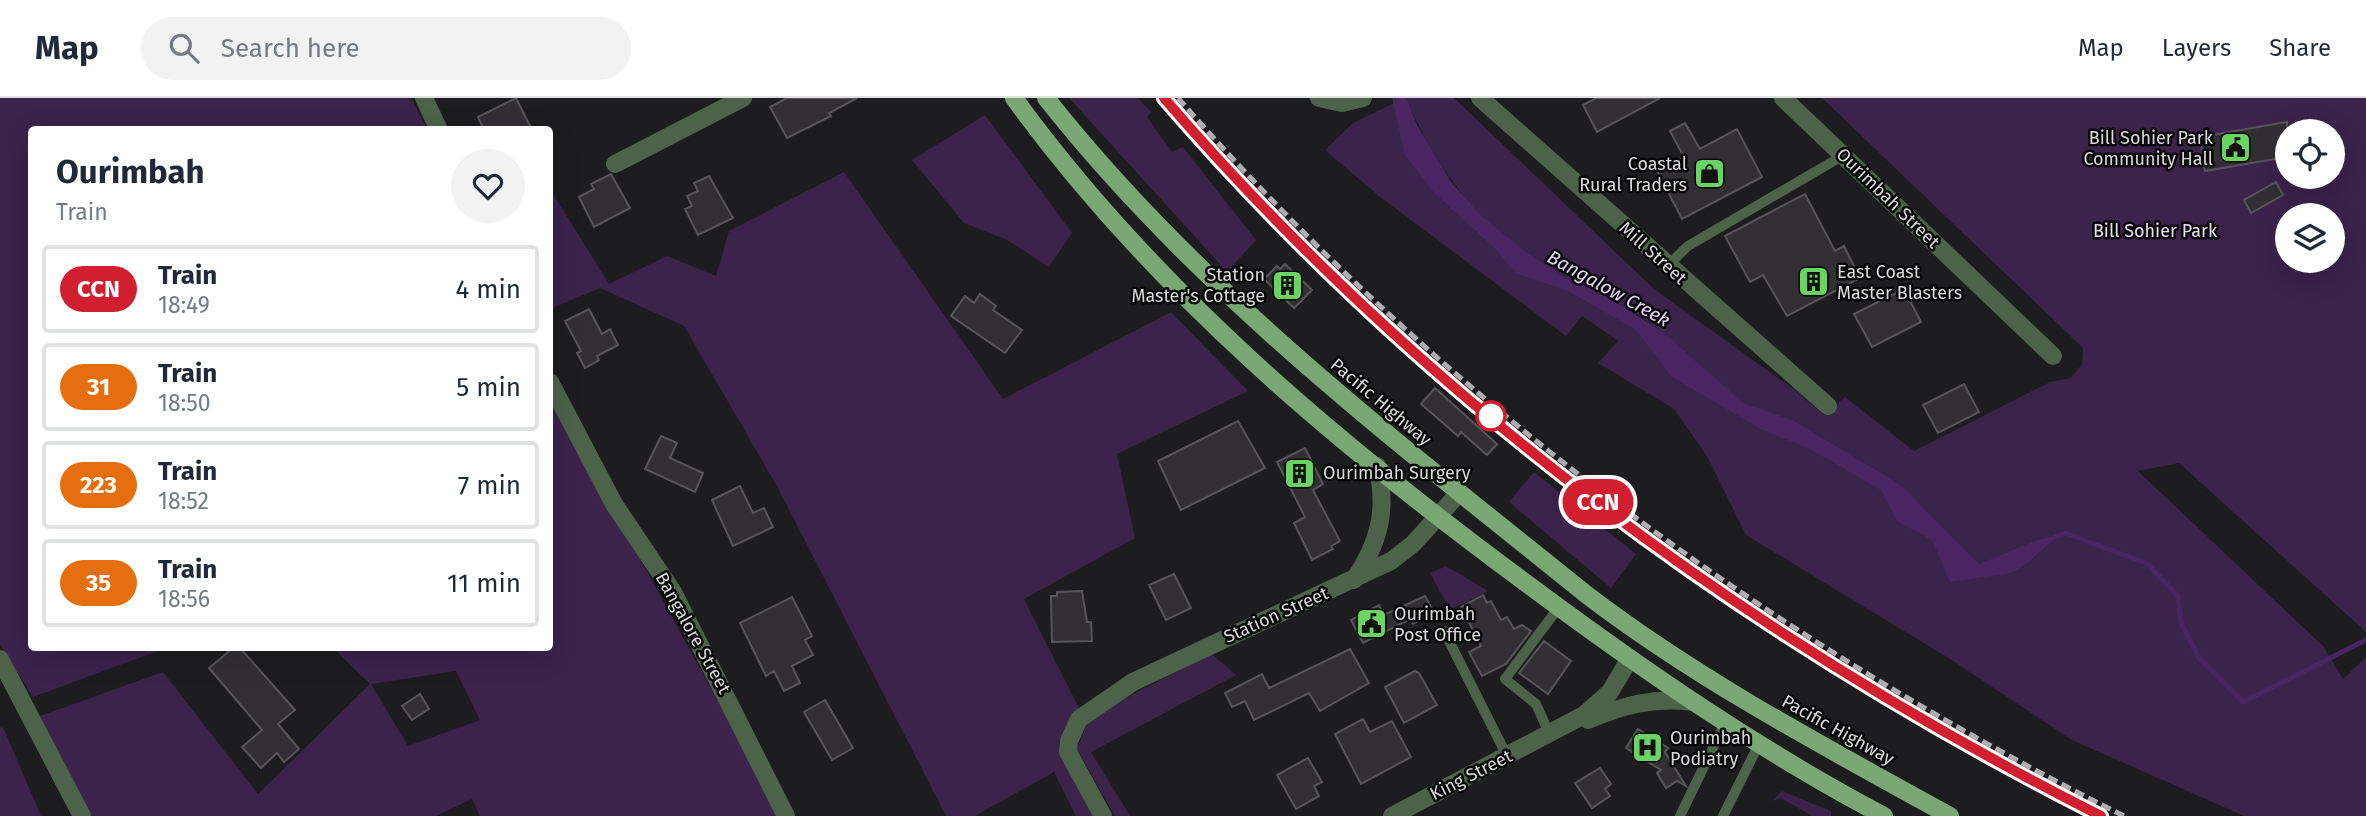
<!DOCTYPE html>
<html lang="en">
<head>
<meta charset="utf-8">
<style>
  :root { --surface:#fff; --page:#f2f2f3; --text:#1f2937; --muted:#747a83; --line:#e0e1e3 }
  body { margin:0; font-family:"Fira Sans",sans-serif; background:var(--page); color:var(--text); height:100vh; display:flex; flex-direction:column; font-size:26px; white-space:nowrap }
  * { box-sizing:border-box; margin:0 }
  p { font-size:23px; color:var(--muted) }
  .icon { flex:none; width:38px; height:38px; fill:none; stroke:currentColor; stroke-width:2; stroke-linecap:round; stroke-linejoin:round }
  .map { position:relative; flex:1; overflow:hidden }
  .details { position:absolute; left:28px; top:28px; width:525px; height:525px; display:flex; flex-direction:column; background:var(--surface); border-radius:7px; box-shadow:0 7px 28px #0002 }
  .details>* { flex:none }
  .badge { padding:0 14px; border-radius:23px; font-size:24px; line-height:46px }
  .controls { position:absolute; left:2275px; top:21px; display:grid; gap:14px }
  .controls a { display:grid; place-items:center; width:70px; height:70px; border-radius:50%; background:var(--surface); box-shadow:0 7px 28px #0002; font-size:35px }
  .map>.badge { position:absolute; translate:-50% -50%; box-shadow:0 0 0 4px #fff }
  .round { display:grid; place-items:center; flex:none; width:74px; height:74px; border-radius:37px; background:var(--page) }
  .summary { display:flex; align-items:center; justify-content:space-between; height:119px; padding:0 28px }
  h1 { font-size:33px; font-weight:700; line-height:52px }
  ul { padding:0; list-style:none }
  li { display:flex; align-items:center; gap:21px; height:88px; margin:0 14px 10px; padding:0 14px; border:4px solid var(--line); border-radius:7px }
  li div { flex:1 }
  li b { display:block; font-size:26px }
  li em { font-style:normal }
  li .badge { min-width:77px; font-weight:700; text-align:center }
  header { display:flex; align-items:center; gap:42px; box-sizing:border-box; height:98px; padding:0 35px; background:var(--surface); border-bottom:2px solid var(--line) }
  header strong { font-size:33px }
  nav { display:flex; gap:38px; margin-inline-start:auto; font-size:24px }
  .search { width:490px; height:63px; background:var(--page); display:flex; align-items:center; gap:18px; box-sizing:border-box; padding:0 24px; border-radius:38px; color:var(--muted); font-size:26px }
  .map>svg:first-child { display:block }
  .green { fill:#3b234c; fill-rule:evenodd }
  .water { fill:#492662 }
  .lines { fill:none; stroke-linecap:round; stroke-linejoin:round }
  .stream { stroke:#492662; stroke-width:5 }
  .building { fill:#312f33; stroke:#575558; stroke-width:2 }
  .service { stroke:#4c6249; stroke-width:10 }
  .minor { stroke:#4c6249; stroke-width:18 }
  .tertiary { stroke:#4c6249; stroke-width:18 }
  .primary { stroke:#79a874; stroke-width:18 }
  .rail { stroke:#aeadaf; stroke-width:5; stroke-dasharray:10 5; stroke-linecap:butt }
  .line-casing { stroke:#fff; stroke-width:16 }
  .line { stroke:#d11f2f; stroke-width:10 }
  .stop-dot { fill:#fff; stroke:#d11f2f; stroke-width:3.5 }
  .labels { text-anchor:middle; stroke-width:5; stroke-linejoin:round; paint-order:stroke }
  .poi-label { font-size:18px; fill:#d9d8da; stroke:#070708; text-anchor:start }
  .street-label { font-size:18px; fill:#d9d8da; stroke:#070708 }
  .park-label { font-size:18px; fill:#eae0f3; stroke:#070708 }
  .water-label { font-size:19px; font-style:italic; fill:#e5d2f7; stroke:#070708 }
</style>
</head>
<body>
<header>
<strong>Map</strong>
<div class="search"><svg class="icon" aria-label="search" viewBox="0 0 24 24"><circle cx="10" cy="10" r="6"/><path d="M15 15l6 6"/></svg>Search here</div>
<nav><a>Map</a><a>Layers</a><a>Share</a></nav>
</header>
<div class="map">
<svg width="2366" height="718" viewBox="0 0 2366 718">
  <rect width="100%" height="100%" fill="#1d1c1f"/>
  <!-- green -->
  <path class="green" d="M0,0H411L427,31L32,32V550H166L33,599L0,547Z
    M1069,0H1138L1151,14L1147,19L1172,54L1183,49L1256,142L1227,174Z
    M1407,0H1454L1654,191L1796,293L1824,317L1845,299L1914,353L2050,284L2071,280L2082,266L2083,250L1822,0H2366V534L2179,365L2138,373L2324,549L2343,581L2366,559V718H2244L2072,642L1947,559L1746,437L1708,360L1674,311L1598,265L1618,243L1582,218L1566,238L1379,98L1325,52L1353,25L1394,5L1435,96L1494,150L1516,176L1568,193L1662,235C1635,211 1600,198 1569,182C1494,143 1436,78 1407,0ZM2287,33H2333V79H2287ZM2287,117H2333V163H2287ZM2059,438L2027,466L2011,474L1980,466L2036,442Z
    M985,17L1072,135L1049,169L1007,142L964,125L912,62Z
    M844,74L1003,301L1171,214L1248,293L1117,356L1135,440L1024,501L1080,612L1062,640L1096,718H1076L1054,674L975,718H946L778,390L684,228L600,190L550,211V91L609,186L667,158L716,178L729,133Z
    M550,297L781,718H480L472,701L436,718H91L40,618L163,574L258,696L370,586L333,550H550ZM456,573L480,622L408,648L371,586Z
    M1534,374L1636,456L1611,490L1509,404Z
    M1446,468L1488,493L1450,512L1430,475Z
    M1212,556L1236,577L1091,654L1130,718H1115L1077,651L1087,625L1133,596Z
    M3,629L41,718H0V630Z
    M1782,693L1831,713V718H1812L1781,700L1772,703Z"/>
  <!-- water -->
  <path class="water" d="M1392,0H1407L1417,27L1451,84L1484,120L1527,155L1567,181L1611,201L1664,235L1743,305L1792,322L1901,387L1979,466L2036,442L2060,437L2027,466L2011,475L1950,484L1932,442L1897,423L1881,392L1810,351L1761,331L1672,279L1635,231L1568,193L1516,176L1494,150L1435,96L1405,57Z"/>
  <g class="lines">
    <!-- stream -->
    <path class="stream" d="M2055,439L2065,435L2148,466L2178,498L2181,525L2199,560L2243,604L2366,542"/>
  </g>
  <!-- building -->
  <path class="building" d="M516,0L532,32H484L478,19Z
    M787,0H857L829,15L831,18L787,40L770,9Z
    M1596,0H1660L1597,34L1583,7Z
    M2287,24V59L2205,73L2200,39Z
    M1685,25L1700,51L1737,31L1762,79L1682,121L1657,73L1684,59L1670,33Z
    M611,76L630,110L594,129L579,99L594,91L591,86Z
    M709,78L733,120L698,137L685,111L692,108L687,98L698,93L694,85Z
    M2276,84L2283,97L2251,115L2244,102Z
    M1805,96L1835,153L1844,148L1860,180L1787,218L1763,177L1750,184L1725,138Z
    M1285,166L1312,192L1294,210L1264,181L1277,168L1280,171Z
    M1904,191L1921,224L1872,249L1854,216Z
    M980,196L996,208L993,212L1022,232L1005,255L951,218L965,198L974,205Z
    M589,211L602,236L610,231L618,247L597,258L599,262L585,270L577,255L581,253L565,223Z
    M1964,286L1979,314L1938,335L1923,307Z
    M1435,290L1497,346L1487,357L1461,334L1458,338L1421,306Z
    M1238,323L1265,370L1181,412L1158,363Z
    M661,338L677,345L670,360L703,375L695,394L645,371Z
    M1305,350L1323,386L1313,392L1340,443L1331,448L1333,451L1312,462L1294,425L1305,419L1277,364Z
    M740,388L753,415L764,410L773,429L733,448L712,402Z
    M1174,476L1191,510L1166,522L1149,487Z
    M1082,493L1087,524H1091L1092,543L1052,544L1051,498H1057V494Z
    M1483,497L1487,505L1491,503L1501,522L1507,519L1514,531L1522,527L1531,533L1506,566L1482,578L1469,554L1481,548L1461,509Z
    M1425,498L1434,514L1413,526L1410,521L1363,545L1351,522L1379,507L1384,517Z
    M792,499L812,538L805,542L813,557L792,568L800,585L784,593L774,573L766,578L740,525Z
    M1544,543L1571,563L1548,596L1519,575Z
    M233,550H240L295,612L278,626L299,651L284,664L277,655L261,670L242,649L262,632L209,570Z
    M1350,551L1369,585L1320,613L1309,595L1254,622L1245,603L1232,609L1225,595L1262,576L1269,590Z
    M1415,573L1419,575L1437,607L1404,625L1385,589Z
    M420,596L429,611L412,622L402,608Z
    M825,602L853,650L832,662L804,614Z
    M1363,621L1370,634L1392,623L1411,659L1361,686L1335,636Z
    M1638,631L1668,650L1665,654L1686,688L1677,683L1666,690L1657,675L1661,672L1626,650Z
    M1308,660L1322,684L1314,688L1319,698L1296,711L1277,677Z
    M1600,670L1611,686L1605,691L1610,698L1592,710L1575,685Z"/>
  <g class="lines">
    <!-- service -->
    <path class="service" d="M1667,168L1688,148L1844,57
      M1444,533L1507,658
      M1550,637L1536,606L1505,581L1559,509
      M1680,718L1725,625
      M1723,718L1759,646"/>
    <!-- minor -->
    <path class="minor" d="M424,0L439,32
      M1480,0L1828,308
      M1783,0L2053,258
      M615,66L743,0
      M550,284L614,406L673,494L786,718
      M1354,482C1379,445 1388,412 1377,368
      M0,561L82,718
      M1588,622C1624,607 1653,599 1693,604
      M1103,718L1068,654L1069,643L1079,621L1133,584L1391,463L1413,446L1459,395
      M1392,718L1584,617L1610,594L1629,562"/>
    <!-- tertiary -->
    <path class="tertiary" d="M1319,0L1342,5L1363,0"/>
    <!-- primary -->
    <path class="primary" d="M1014,0C1154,193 1340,348 1530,488C1643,572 1759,652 1884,718
      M1046,0C1199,194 1396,343 1587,497C1700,583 1825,649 1950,718"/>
    <!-- rail -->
    <path class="rail" d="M1164,0L1202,42
      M1178,0C1441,301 1768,540 2124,718
      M1253,96L1352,194
      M1385,226L1443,277
      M1472,302L1602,408
      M1764,524L1889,603
      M2060,698L2101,718"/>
  </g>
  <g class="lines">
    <defs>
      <path id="line" d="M1164,0C1422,300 1749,540 2101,718"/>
    </defs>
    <!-- line casing -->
    <use href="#line" class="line-casing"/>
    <!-- line -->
    <use href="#line" class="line"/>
  </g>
  <!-- icons -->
  <defs>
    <symbol id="civic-square" viewBox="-11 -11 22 22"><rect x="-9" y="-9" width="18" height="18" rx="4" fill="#6bd363" stroke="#070708"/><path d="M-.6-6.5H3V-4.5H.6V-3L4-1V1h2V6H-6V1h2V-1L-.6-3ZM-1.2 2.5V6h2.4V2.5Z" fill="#111"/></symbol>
    <symbol id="shop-square" viewBox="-11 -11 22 22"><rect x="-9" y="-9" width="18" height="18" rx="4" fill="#6bd363" stroke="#070708"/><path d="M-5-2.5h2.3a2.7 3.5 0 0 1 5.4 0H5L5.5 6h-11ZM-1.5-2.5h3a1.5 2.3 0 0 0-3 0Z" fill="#111"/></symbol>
    <symbol id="building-square" viewBox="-11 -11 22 22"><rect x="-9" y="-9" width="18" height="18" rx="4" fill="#6bd363" stroke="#070708"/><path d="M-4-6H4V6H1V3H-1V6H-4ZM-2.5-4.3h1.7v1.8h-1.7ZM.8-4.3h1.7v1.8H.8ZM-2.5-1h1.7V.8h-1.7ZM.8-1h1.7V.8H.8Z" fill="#111"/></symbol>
    <symbol id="hospital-square" viewBox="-11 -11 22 22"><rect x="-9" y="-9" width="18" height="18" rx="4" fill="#6bd363" stroke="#070708"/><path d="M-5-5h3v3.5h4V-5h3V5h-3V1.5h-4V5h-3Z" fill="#111"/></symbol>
  </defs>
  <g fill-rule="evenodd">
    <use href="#civic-square" x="2218" y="32" width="35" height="35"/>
    <use href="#shop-square" x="1692" y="58" width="35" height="35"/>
    <use href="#building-square" x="1796" y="166" width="35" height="35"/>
    <use href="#building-square" x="1270" y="170" width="35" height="35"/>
    <use href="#building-square" x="1282" y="358" width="35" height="35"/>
    <use href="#civic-square" x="1354" y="508" width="35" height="35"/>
    <use href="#hospital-square" x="1630" y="632" width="35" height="35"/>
  </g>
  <!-- markers -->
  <circle class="stop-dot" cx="1491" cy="318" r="14"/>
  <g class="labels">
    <!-- poi labels -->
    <g class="poi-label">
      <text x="2213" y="46" text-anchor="end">Bill Sohier Park<tspan x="2213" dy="21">Community Hall</tspan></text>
      <text x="1687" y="72" text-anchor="end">Coastal<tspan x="1687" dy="21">Rural Traders</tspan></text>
      <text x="1837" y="180">East Coast<tspan x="1837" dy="21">Master Blasters</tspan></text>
      <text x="1265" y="183" text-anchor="end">Station<tspan x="1265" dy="21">Master's Cottage</tspan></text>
      <text x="1323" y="381">Ourimbah Surgery</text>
      <text x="1394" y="522">Ourimbah<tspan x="1394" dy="21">Post Office</tspan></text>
      <text x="1670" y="646">Ourimbah<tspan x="1670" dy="21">Podiatry</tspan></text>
    </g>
    <!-- street labels -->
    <g class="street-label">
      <text transform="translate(1888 100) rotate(44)" y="6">Ourimbah Street</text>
      <text transform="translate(1653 155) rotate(42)" y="6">Mill Street</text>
      <text transform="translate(1381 304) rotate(40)" y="6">Pacific Highway</text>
      <text transform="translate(1276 517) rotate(-24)" y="6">Station Street</text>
      <text transform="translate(693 535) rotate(61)" y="6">Bangalore Street</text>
      <text transform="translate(1838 632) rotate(29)" y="6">Pacific Highway</text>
      <text transform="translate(1471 677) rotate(-27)" y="6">King Street</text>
    </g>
    <!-- park labels -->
    <g class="park-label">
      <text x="2155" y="139">Bill Sohier Park</text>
    </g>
    <!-- water labels -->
    <g class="water-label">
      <text transform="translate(1609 190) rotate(29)" y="7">Bangalow Creek</text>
    </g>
  </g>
</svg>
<div class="controls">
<a><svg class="icon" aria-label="locate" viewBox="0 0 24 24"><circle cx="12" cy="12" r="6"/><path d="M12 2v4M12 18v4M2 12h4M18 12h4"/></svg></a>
<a><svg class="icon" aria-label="layers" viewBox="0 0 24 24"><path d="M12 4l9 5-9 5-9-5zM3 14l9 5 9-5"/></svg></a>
</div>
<b class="badge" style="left:1598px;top:404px;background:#d11f2f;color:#fff">CCN</b>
<section class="details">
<div class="summary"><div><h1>Ourimbah</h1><p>Train</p></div><a class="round"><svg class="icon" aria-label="heart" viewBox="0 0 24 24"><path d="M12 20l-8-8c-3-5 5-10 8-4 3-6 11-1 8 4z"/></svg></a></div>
<ul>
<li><span class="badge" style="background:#d11f2f;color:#fff">CCN</span><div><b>Train</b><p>18:49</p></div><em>4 min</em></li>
<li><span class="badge" style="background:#e56e0f;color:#fff">31</span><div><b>Train</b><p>18:50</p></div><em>5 min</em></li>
<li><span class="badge" style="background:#e56e0f;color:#fff">223</span><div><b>Train</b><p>18:52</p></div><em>7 min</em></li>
<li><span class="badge" style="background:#e56e0f;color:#fff">35</span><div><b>Train</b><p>18:56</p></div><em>11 min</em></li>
</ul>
</section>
</div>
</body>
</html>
